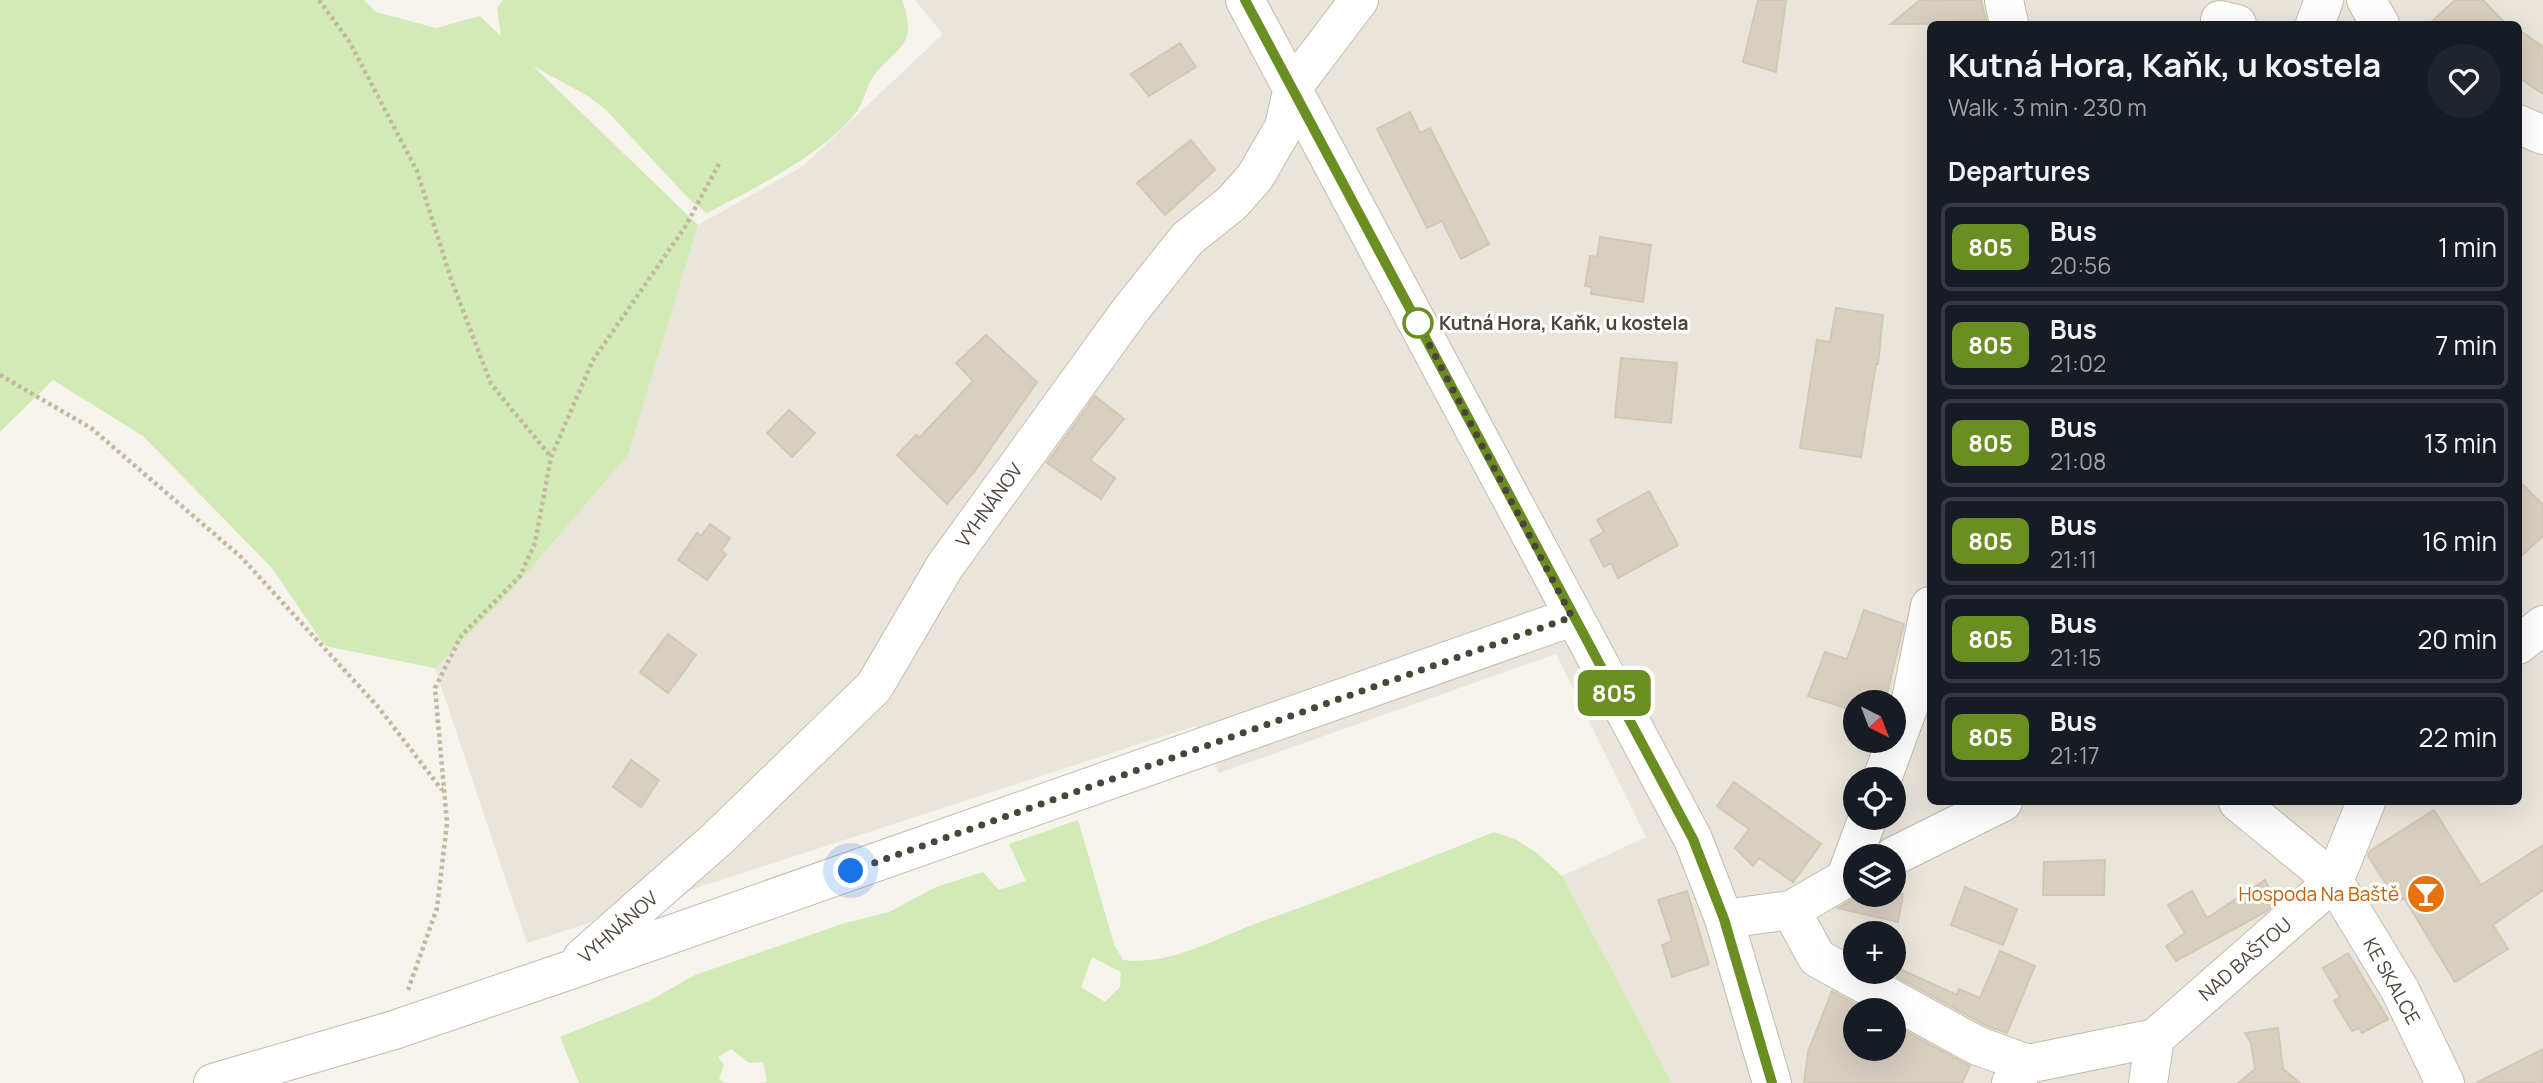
<!DOCTYPE html>
<html lang="en">
<head>
<meta charset="utf-8">
<style>
  :root { --surface:#171b24; --page:#20242c; --text:#f1f3f6; --muted:#9ea1a6; --line:#363941 }
  body { margin:0; font-family:Manrope,sans-serif; background:var(--page); color:var(--text); height:100vh; display:flex; flex-direction:column; font-size:26px; white-space:nowrap }
  * { box-sizing:border-box; margin:0 }
  p { font-size:23px; color:var(--muted) }
  .icon { flex:none; width:38px; height:38px; fill:none; stroke:currentColor; stroke-width:2; stroke-linecap:round; stroke-linejoin:round }
  .map { position:relative; flex:1; overflow:hidden }
  .side { position:absolute; left:1927px; top:21px; width:595px; height:784px; display:flex; flex-direction:column; background:var(--surface); border-radius:10px; box-shadow:0 7px 28px #0002 }
  .side>* { flex:none }
  .badge { padding:0 14px; border-radius:10px; font-size:24px; line-height:46px }
  .needle { width:46px; rotate:138deg }
  .fabs { position:absolute; left:1843px; top:690px; display:grid; gap:14px }
  .fabs a { display:grid; place-items:center; width:63px; height:63px; border-radius:50%; background:var(--surface); box-shadow:0 7px 28px #0002; font-size:35px }
  .you { position:absolute; width:35px; height:35px; margin:-18px; border:5px solid #fff; border-radius:50%; background:#1a73e8; box-shadow:0 0 0 10px #1a73e833 }
  .map>.badge { position:absolute; translate:-50% -50%; box-shadow:0 0 0 4px #fff }
  h2 { padding:0 21px; font-size:26px; line-height:63px }
  .round { display:grid; place-items:center; flex:none; width:74px; height:74px; border-radius:37px; background:var(--page) }
  .head { display:flex; align-items:center; justify-content:space-between; height:119px; padding:0 21px }
  h1 { font-size:33px; font-weight:700; line-height:52px }
  ul { padding:0; list-style:none }
  li { display:flex; align-items:center; gap:21px; height:88px; margin:0 14px 10px; padding:0 7px; border:4px solid var(--line); border-radius:10px }
  li div { flex:1 }
  li b { display:block; font-size:26px }
  li em { font-style:normal }
  li .badge { min-width:77px; font-weight:700; text-align:center }
  .map>svg:first-child { display:block }
  .residential { fill:#eae5da; fill-rule:evenodd }
  .green { fill:#d2eab5; fill-rule:evenodd }
  .building { fill:#d8cfc1; stroke:#d3c7b4; stroke-width:2 }
  .lines { fill:none; stroke-linecap:round; stroke-linejoin:round }
  .minor-casing { stroke:#c2bbae; stroke-width:40 }
  .path { stroke:#c4b79f; stroke-width:4.5; stroke-dasharray:3.5 3.5; stroke-linecap:butt }
  .minor { stroke:#fff; stroke-width:38 }
  .line-casing { stroke:#fff; stroke-width:16 }
  .line { stroke:#6b8e23; stroke-width:10 }
  .walk { stroke:#4b4439; stroke-width:7; stroke-dasharray:0 12.6 }
  .stop-dot { fill:#fff; stroke:#6b8e23; stroke-width:3.5 }
  .labels { text-anchor:middle; stroke-width:6; stroke-linejoin:round; paint-order:stroke }
  .stop-label { font-size:19px; font-weight:bold; fill:#4b4439; stroke:#fff; text-anchor:start }
  .street-label { font-size:19px; fill:#4b4439; stroke:#fff }
  .food-label { font-size:19px; fill:#c56008; stroke:#fff; text-anchor:end }
</style>
</head>
<body>
<div class="map">
<svg width="2543" height="1083" viewBox="0 0 2543 1083">
  <rect width="100%" height="100%" fill="#f6f3ec"/>
  <!-- residential -->
  <path class="residential" d="M915,0H2543V1083H1672L1562,876L1646,837L1556,654L1219,773L1195,726L527,943L435,668L508,595L628,455L698,225L803,166L943,34ZM1930,24H2518V802H1930ZM1855,702H1894V740H1855ZM1855,779H1894V817H1855ZM1855,856H1894V894H1855ZM1855,933H1894V971H1855ZM1855,1010H1894V1048H1855Z"/>
  <!-- green -->
  <path class="green" d="M0,0H364L376,12L436,28L480,16L501,36L497,8L503,0H902C919,48 897,45 873,77C865,88 864,104 854,115C820,156 753,189 707,213L690,200L606,110L588,96L533,66L698,225L628,455L508,595L435,668L325,646L272,568L143,436L53,380L0,432Z
    M1078,820L1114,944L1123,960C1171,966 1216,938 1260,922C1339,894 1416,863 1494,832L1515,839L1537,853L1562,876L1672,1083H761L767,1082L763,1062L749,1063L731,1049L718,1057L724,1065L719,1079L724,1083H579L560,1037L649,1001L695,975L842,924L889,912L936,887L983,872L999,890L1026,881L1009,844ZM1092,957L1121,972L1120,987L1105,1002L1081,987Z"/>
  <!-- building -->
  <path class="building" d="M1758,0H1786L1776,72L1743,62Z
    M1920,0H1981L1987,24H1891Z
    M2455,0H2483L2506,24H2429Z
    M2518,29L2543,47V94L2518,77Z
    M1180,43L1196,67L1149,96L1131,74Z
    M1410,112L1420,133L1430,128L1489,244L1461,259L1442,221L1427,228L1377,129Z
    M1191,140L1215,170L1165,215L1137,183Z
    M1600,237L1651,245L1643,302L1591,294L1592,287L1585,286L1590,256L1597,257Z
    M1836,308L1883,315L1878,364H1876L1861,457L1800,448L1817,340L1830,342Z
    M986,335L1037,382L974,472L947,504L897,455L916,435L919,438L973,381L956,363Z
    M1621,358L1677,363L1671,423L1615,417Z
    M1095,396L1124,419L1090,460L1115,478L1101,499L1047,463Z
    M789,410L815,433L792,457L767,433Z
    M2518,480L2543,505V536L2518,559Z
    M1649,491L1678,545L1618,578L1611,563L1604,567L1590,540L1604,532L1597,520Z
    M710,524L730,538L721,551L726,554L707,580L678,560L697,533L701,536Z
    M1864,610L1904,624L1885,702H1855V711L1808,696L1825,652L1847,659Z
    M668,634L696,655L668,693L640,672Z
    M631,760L659,780L641,807L613,787Z
    M1734,782L1821,844L1793,882L1759,858L1753,866L1735,848L1749,829L1717,806Z
    M2434,810L2481,885L2543,845V890L2493,925L2508,949L2455,982L2404,898L2398,902L2368,856L2370,851Z
    M2105,860L2104,895H2043L2044,862Z
    M2265,880L2277,902L2267,911L2176,961L2166,946L2185,933L2168,905L2192,891L2207,918Z
    M1965,887L2017,909L2003,945L1951,925Z
    M1687,891L1709,964L1672,977L1662,945L1672,941L1658,900Z
    M1862,894H1903L1898,922L1838,908Z
    M2000,951L2035,966L2007,1033L1987,1026L1897,977L1900,969L1957,995L1959,989L1980,998Z
    M2348,953L2388,1019L2362,1033L2359,1028L2352,1031L2334,1001L2340,997L2323,968Z
    M1832,991L1866,1010H1855V1048H1894V1025L1970,1066L1962,1083H1804L1808,1052Z
    M2278,1028L2283,1069L2300,1083H2238L2255,1069L2251,1043L2245,1033Z
    M2543,1049V1083H2476Z"/>
  <g class="lines">
    <defs>
      <path id="minor" d="M1245,0L1693,839L1724,919L1772,1083
        M2004,0L2009,24
        M2366,0L2380,24
        M2220,20L2237,24
        M2315,24L2324,0
        M2518,124L2543,135
        M2518,645L2543,625
        M1882,779L1911,700L1930,606
        M2238,802L2334,881L2400,990L2445,1083
        M1894,856L2003,802
        M1846,877L1868,817
        M1791,910L1817,958L1978,1046L2028,1064
        M1724,919L1791,910L1855,873
        M582,958L716,840L874,687L945,566L1129,312L1187,239L1232,203L1255,177L1284,127L1293,87L1359,0
        M213,1083L394,1030L567,971L1572,617
        M2011,1083L2028,1064L2155,1038L2334,881L2366,802
        M2148,1083L2155,1038"/>
    </defs>
    <!-- minor casing -->
    <use href="#minor" class="minor-casing"/>
    <!-- path -->
    <path class="path" d="M319,0L349,41L417,171L451,279L491,384L551,457
      M0,375L91,428L241,557L379,708L442,790
      M408,990L437,908L447,823L435,688L461,636L520,576L535,543L551,457L593,360L685,227L719,164"/>
    <!-- minor -->
    <use href="#minor" class="minor"/>
  </g>
  <g class="lines">
    <defs>
      <path id="line" d="M1245,0L1693,839L1724,919L1772,1083"/>
    </defs>
    <!-- line casing -->
    <use href="#line" class="line-casing"/>
    <!-- line -->
    <use href="#line" class="line"/>
    <!-- walk -->
    <path class="walk" d="M851,871L1572,617L1418,323"/>
  </g>
  <!-- icons -->
  <defs>
    <symbol id="bar-disc" viewBox="-11 -11 22 22"><circle r="9.5" fill="#e8710a" stroke="#fff"/><path d="M-6-5H6L.8 .8V4.5H3.5V6h-7V4.5H-.8V.8Z" fill="#fff"/></symbol>
  </defs>
  <g fill-rule="evenodd">
    <use href="#bar-disc" x="2404" y="872" width="44" height="44"/>
  </g>
  <!-- markers -->
  <circle class="stop-dot" cx="1418" cy="323" r="14"/>
  <g class="labels">
    <!-- stop labels -->
    <g class="stop-label">
      <text x="1439" y="330">Kutná Hora, Kaňk, u kostela</text>
    </g>
    <!-- street labels -->
    <g class="street-label">
      <text transform="translate(989 505) rotate(-54)" y="7">VYHNÁNOV</text>
      <text transform="translate(618 927) rotate(-41)" y="7">VYHNÁNOV</text>
      <text transform="translate(2245 959) rotate(-41)" y="7">NAD BAŠTOU</text>
      <text transform="translate(2392 981) rotate(61)" y="7">KE SKALCE</text>
    </g>
    <!-- food labels -->
    <g class="food-label">
      <text x="2399" y="901">Hospoda Na Baště</text>
    </g>
  </g>
</svg>
<div class="fabs">
<a><svg class="needle" viewBox="-14 -14 28 28"><path d="M0-13l5 13h-10z" fill="#e53935"/><path d="M0 13l5-13h-10z" fill="#9ea1a6"/></svg></a>
<a><svg class="icon" aria-label="locate" viewBox="0 0 24 24"><circle cx="12" cy="12" r="6"/><path d="M12 2v4M12 18v4M2 12h4M18 12h4"/></svg></a>
<a><svg class="icon" aria-label="layers" viewBox="0 0 24 24"><path d="M12 4l9 5-9 5-9-5zM3 14l9 5 9-5"/></svg></a>
<a>+</a>
<a>−</a>
</div>
<div class="you" style="left:851px;top:871px"></div>
<b class="badge" style="left:1614px;top:693px;background:#6b8e23;color:#fff">805</b>
<section class="side">
<div class="head"><div><h1>Kutná Hora, Kaňk, u kostela</h1><p>Walk · 3 min · 230 m</p></div><a class="round"><svg class="icon" aria-label="heart" viewBox="0 0 24 24"><path d="M12 20l-8-8c-3-5 5-10 8-4 3-6 11-1 8 4z"/></svg></a></div>
<h2>Departures</h2>
<ul>
<li><span class="badge" style="background:#6b8e23;color:#fff">805</span><div><b>Bus</b><p>20:56</p></div><em>1 min</em></li>
<li><span class="badge" style="background:#6b8e23;color:#fff">805</span><div><b>Bus</b><p>21:02</p></div><em>7 min</em></li>
<li><span class="badge" style="background:#6b8e23;color:#fff">805</span><div><b>Bus</b><p>21:08</p></div><em>13 min</em></li>
<li><span class="badge" style="background:#6b8e23;color:#fff">805</span><div><b>Bus</b><p>21:11</p></div><em>16 min</em></li>
<li><span class="badge" style="background:#6b8e23;color:#fff">805</span><div><b>Bus</b><p>21:15</p></div><em>20 min</em></li>
<li><span class="badge" style="background:#6b8e23;color:#fff">805</span><div><b>Bus</b><p>21:17</p></div><em>22 min</em></li>
</ul>
</section>
</div>
</body>
</html>
